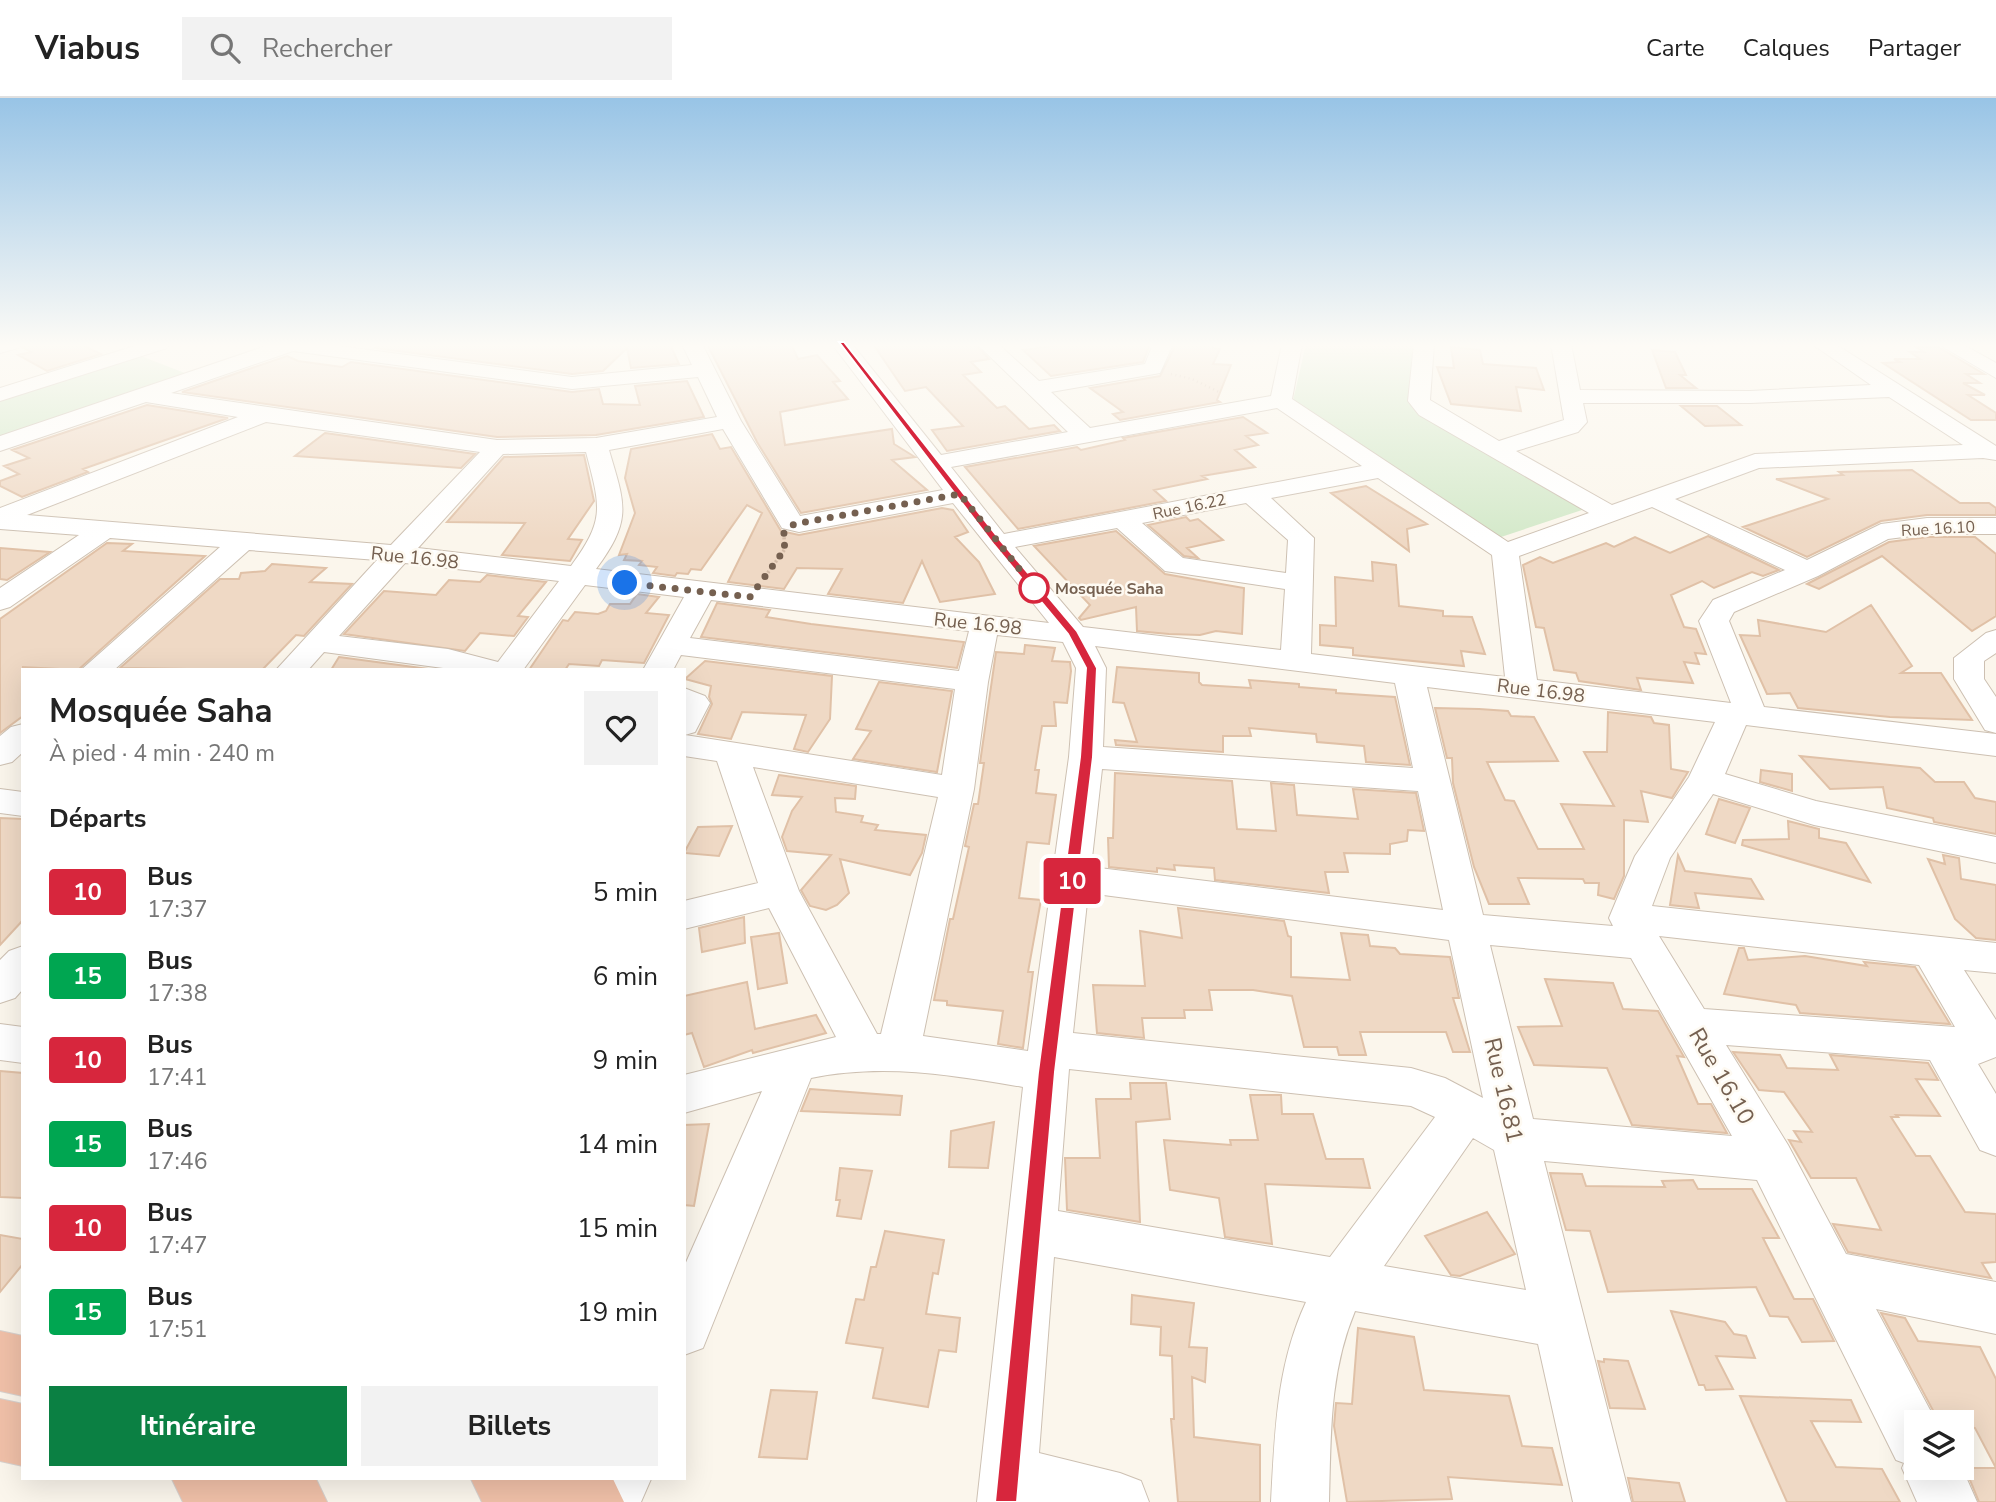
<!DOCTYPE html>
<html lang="fr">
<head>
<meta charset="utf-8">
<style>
  :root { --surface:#fff; --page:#f2f2f2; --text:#222; --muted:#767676; --line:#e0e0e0; --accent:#0b8043 }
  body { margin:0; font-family:"Nunito Sans",sans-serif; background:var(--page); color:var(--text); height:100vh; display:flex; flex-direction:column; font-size:26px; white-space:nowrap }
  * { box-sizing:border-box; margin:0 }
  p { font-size:23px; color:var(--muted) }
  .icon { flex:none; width:38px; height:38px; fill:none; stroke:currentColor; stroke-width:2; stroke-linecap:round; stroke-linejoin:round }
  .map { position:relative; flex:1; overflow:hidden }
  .sheet { position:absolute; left:21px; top:570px; width:665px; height:812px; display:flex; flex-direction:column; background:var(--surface); border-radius:0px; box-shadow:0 7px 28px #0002 }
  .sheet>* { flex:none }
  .badge { padding:0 14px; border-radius:5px; font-size:24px; line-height:46px }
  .controls { position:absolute; left:1904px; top:1312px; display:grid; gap:14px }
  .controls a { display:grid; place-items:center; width:70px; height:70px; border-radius:0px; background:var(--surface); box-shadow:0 7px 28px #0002; font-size:35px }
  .you { position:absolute; width:35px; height:35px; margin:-18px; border:5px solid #fff; border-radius:50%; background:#1a73e8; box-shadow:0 0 0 10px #1a73e833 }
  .map>.badge { position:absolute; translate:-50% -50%; box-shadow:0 0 0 4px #fff }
  h2 { padding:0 28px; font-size:26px; line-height:63px }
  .round { display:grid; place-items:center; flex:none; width:74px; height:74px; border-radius:0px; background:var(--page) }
  .headline { display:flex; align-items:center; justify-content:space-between; height:119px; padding:0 28px }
  h1 { font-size:33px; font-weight:700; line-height:52px }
  .primary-button { display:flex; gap:14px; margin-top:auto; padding:14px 28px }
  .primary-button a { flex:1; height:80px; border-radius:0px; background:var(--accent); color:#fff; font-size:28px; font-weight:700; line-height:80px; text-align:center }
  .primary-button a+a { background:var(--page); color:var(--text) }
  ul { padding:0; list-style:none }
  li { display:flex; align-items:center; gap:21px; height:84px; padding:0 28px }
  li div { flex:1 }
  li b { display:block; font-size:26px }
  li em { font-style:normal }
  li .badge { min-width:77px; font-weight:700; text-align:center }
  header { display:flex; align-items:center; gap:42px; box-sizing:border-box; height:98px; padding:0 35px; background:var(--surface); border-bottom:2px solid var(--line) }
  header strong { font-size:33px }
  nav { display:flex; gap:38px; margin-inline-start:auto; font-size:24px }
  .search { width:490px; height:63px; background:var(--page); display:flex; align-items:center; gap:18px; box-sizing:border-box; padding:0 24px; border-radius:0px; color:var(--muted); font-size:26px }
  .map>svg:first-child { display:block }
  .green { fill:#d4e9ca }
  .building { fill:#efd9c5; stroke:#e0c1a7; stroke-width:2 }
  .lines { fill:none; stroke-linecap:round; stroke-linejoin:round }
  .minor-casing { stroke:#cdc0b2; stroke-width:2 }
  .highway-casing { stroke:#d8d2ce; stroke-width:2 }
  .path-far1 { stroke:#d4bca8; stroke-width:2.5; stroke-dasharray:1 3.5; stroke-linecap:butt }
  .path { stroke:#d4bca8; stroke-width:3.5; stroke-dasharray:2 4.5; stroke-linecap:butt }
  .minor { fill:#fff; fill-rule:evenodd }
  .highway { fill:#f0c0a8; fill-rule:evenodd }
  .line { fill:#d7263d; stroke:#fff; stroke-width:2 }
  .walk { stroke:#756050; stroke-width:7; stroke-dasharray:0 12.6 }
  .stop-dot { fill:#fff; stroke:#d7263d; stroke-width:3.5 }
  .labels { text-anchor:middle; stroke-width:5; stroke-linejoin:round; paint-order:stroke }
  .far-street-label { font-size:16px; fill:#756050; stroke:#fefaf2 }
  .far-stop-label { font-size:16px; font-weight:bold; fill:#756050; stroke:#fefaf2; text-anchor:start }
  .street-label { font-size:19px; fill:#756050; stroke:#fefaf2 }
  .near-street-label { font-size:23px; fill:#756050; stroke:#fefaf2 }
</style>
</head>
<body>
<header>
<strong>Viabus</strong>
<div class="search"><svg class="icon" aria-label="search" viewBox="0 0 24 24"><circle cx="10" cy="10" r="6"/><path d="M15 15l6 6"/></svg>Rechercher</div>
<nav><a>Carte</a><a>Calques</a><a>Partager</a></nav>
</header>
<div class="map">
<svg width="1996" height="1404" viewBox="0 0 1996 1404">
  <rect width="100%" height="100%" fill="#fbf6ec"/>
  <!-- green -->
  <path class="green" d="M1306,246H1425L1423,304L1597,407L1498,440L1292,307Z
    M141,258L195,279L0,345V303Z"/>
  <!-- building -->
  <path class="building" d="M24,246H80L101,256L47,273L18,257L31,254L22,249Z
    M382,246H670L679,266L631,270L627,250L603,273L572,276L375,250Z
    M707,246H757L759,249L791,246L798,261L817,257L840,283L833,284L848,301L780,314L785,347L892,331L894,346L915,359L892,362L927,392L801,415L757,344Z
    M873,246H975L989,261L971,264L981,274L963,277L997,310L1005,308L1029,331L1054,327L1060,333L947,353L932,332L963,328L926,289L905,293Z
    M1068,246H1150L1143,264L1051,278L1023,252Z
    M1176,246H1213V250L1220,251L1213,266L1231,267L1217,302L1220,304L1120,322L1113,316L1123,314L1090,290L1160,278Z
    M1451,249L1480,252L1483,266L1536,270L1544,292L1516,289L1521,313L1451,306L1437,269L1454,270Z
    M1916,249H1938L1984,276H1966L1980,285H1963L1985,297H1968L1996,315V322H1971L1883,265L1900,264L1894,261H1920L1910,254H1924Z
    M1652,252L1675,254L1686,277H1680L1696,290H1666Z
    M287,258L298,263L342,269L351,264L572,294L599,291L603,306L640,307L635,288L687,283L704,319L596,337L497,339L182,294Z
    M147,307L228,320L83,371L88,374L22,399L0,388V383L19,376L4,368L29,360L12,352Z
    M1681,308H1717L1741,327L1705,328Z
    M1243,319L1267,335L1246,338L1258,347L1235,352L1255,369L1202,378L1207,381L1154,392L1166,403L1018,431L965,369L1077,349L1081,352L1125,342L1123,340Z
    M325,335L475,356L461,370L295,358Z
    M712,336L720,351L731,349L781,433L799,437L942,410L953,412L968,434L955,439L979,464L995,496L940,504L922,463L903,505L828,496L842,471L797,470L784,491L728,484L762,415L747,407L701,472L691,471L688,476L677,475L675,478L653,475L657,469L639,467L642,463L624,462L627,456L619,457L635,415L625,380L631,351Z
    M584,357L594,403L568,441L582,442L570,463L502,457L525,425L447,424L504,359Z
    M1912,372L1960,405H1989L1996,410V417H1927L1881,423L1807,459L1743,429L1828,401L1776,381L1843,377L1839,374Z
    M1366,388L1427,426L1407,431L1409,453L1331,395Z
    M1186,419L1190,423L1198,421L1223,442L1187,450L1198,460L1184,458L1148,427Z
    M1116,433L1165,476L1244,490L1242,536L1216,533L1200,537L1169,536L1137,533L1136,509L1081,522L1079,520L1090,507L1034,448Z
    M1708,438L1779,472L1763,478L1752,474L1714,490L1702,483L1671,497L1684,529L1696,531L1706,556L1695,555L1699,566L1684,564L1693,585L1637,580L1641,592L1579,583L1576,575L1554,572L1544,530L1536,529L1523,467L1540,459L1553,465L1606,445L1614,449L1635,439L1670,455Z
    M1927,439H1975L1996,456V518L1972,533L1882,458L1819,491L1807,486L1889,444Z
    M107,445L132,446L123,453L205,458L78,572L23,569V618L0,635V521Z
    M0,450L50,454L7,482L0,481Z
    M1372,464L1396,467L1399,508L1443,513V518L1472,519L1485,556L1461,553L1464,568L1353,557V550L1320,547V527L1336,528L1335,479L1373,483Z
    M272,466L326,470L310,484L352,486L304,538L296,537L262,572L120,570L220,481H239L241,475L265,473Z
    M487,477L546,484L518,518L528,519L514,538L480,535L465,553L344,536L384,493L436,497L449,482L480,484Z
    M637,496L659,499L646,515L669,517L644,565L602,562L599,568L569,566L565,572H529L563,522L568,523L575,514L598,516L606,513L610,506H630Z
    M717,505L770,512L766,519L811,526L964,544L957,570L701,539Z
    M1871,507L1912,568L1901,575H1941L1972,622L1890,619L1798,610L1790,595L1767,596L1740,537L1760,538L1758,522L1826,534Z
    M1025,547L1055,550L1052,563L1070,564L1071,573L1067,605L1054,604L1056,628H1042L1035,672H1039L1036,695L1056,697L1049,746L1027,744L1019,800L1041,802L1028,874H1033L1023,950L998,946L1003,913L947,907V903L934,902L950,821H953L969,749L965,748L974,706H978L984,665H980L996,554L1024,556Z
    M339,559L436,572H331Z
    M705,563L832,578L830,621L808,654L794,651L806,617L742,614L731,641L698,636L712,606L709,599L711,588L685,581Z
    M1117,569L1199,575V584L1202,587L1251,590L1249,582L1299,586V589L1336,592V595L1395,599L1410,667L1366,664L1364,648L1317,644L1316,636L1249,630L1251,638H1223V654L1116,647L1115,642L1137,644L1124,605L1113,604Z
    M879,584L952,593L937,674L853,661L871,633L856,631Z
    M1435,610L1479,611L1508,613L1511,618L1534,619L1558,663L1487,664L1505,702L1514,703L1538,751H1584L1561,706L1614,708L1584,654H1607L1608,614L1651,619L1654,625L1669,627L1671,671L1688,674L1672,700L1641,693L1648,724L1624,722V778L1614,801L1598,797L1599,785H1585L1583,781L1518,780L1529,806H1489L1474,769L1453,685L1452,660H1447Z
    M1800,658L1920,670L1935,684H1964L1975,700L1996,704V736L1934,724L1933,720L1887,710L1883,689L1830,691Z
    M1761,672L1792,676V693L1760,684Z
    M1115,675L1232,683L1237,731L1276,733L1271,685L1294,687L1297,717L1358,721L1353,691L1416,695L1424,733L1408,732L1407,743L1390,746V756L1344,755L1348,774H1325L1329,795L1215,782L1214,770L1174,767L1175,772L1157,770V774L1109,769L1108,740H1113Z
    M779,677L856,688L855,701L835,700L836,714L863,718L861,724L878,727L875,732L926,737L922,755L910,777L840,761L849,795L837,807L826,812L810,808L801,792L831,757L787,753L782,739L792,713L802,699L772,697Z
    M1719,701L1750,710L1735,745L1706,736Z
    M0,720L23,721V822L0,847Z
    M1788,723L1819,731V740L1846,745L1870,784L1742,747L1743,742L1789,741Z
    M732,728L719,758L684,755L698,729Z
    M1678,757L1685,773L1751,781L1763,801L1695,795L1699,810L1670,807Z
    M1943,757L1959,760L1961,781L1996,787V842L1976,840L1955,821L1928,761L1945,766Z
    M1178,810L1284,823L1288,838L1291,839V879L1350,882L1341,835L1368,837L1370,848L1395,850L1400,856L1450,859L1459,900H1453L1470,954H1453L1446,934H1360L1366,957H1339L1337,949H1304L1292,898L1253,892H1209L1212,912H1184L1185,920H1142L1144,940L1097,935L1093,887L1145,888L1140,833L1182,840Z
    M744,819L745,845L702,854L699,830Z
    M779,835L787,885L758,891L751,839Z
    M1739,850H1744L1748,862L1805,858L1867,868L1864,864L1915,869L1950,926L1800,915L1796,907L1724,896Z
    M1545,881L1613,885L1623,911L1658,913L1684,959L1677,958L1698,1006H1711L1727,1035L1632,1027L1607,970L1534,967L1518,929L1562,928Z
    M747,884L755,931L816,917L826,935L753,955L752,952L704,969L692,935L684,937V898Z
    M1733,954L1780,957L1787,970L1838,972L1830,957L1928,965L1938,982L1916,981L1940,1018L1896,1017L1898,1019H1891L1916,1058H1930L1965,1114L1996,1116V1164L1982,1165L1991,1180L1848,1154L1833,1126L1881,1132L1856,1080H1811L1789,1042L1801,1044L1794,1033L1812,1034L1784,994L1759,992Z
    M0,973L23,975V1100L0,1099Z
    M1130,985H1166L1170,1021L1136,1024L1140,1124L1067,1112L1065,1060H1100L1096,1001H1131Z
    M810,991L902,998L900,1017L801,1013Z
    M1250,997H1281L1282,1016H1313L1326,1061H1363L1370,1090L1265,1086L1272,1146L1225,1139L1219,1100L1170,1092L1164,1042L1231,1047L1230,1042H1258Z
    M994,1024L988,1070L949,1069L951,1033Z
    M709,1026L694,1108L684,1107V1027Z
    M840,1070L872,1073L861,1121L837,1118L840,1102H836Z
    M1550,1075L1582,1076L1586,1088L1665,1089L1662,1083L1693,1082L1698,1091H1752L1779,1140H1763L1794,1201H1813L1834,1243L1802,1244L1788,1219L1770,1218L1756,1189L1608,1194L1590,1133L1566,1132Z
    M1487,1114L1515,1156L1460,1178L1451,1177L1425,1138Z
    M885,1133L944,1142L938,1176L933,1175L926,1216L960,1220L956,1254L939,1252L928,1309L873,1300L883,1250L846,1245L856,1201L864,1202L871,1169H876Z
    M0,1137L23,1141V1166L0,1194Z
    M1132,1197L1194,1205L1189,1249L1207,1250L1205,1284L1192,1279L1194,1339L1260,1347V1404H1178L1171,1321H1174L1172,1258L1160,1257L1161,1229L1131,1226Z
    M1671,1213L1725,1224L1734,1236L1746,1238L1755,1260L1716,1258L1733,1291L1706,1292L1704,1287H1699Z
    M1881,1215L1905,1220L1918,1243L1980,1249L1996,1281V1370L1975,1330L1937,1320Z
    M1358,1230L1414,1239L1424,1292L1509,1298L1522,1348L1552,1350L1562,1387L1448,1379L1452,1401L1347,1404L1334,1328L1336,1305L1352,1306Z
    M1604,1261L1628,1263L1645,1311L1610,1310L1598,1263L1604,1264Z
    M771,1292L817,1294L807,1361L759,1359Z
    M1740,1298L1851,1302L1861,1324L1811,1323L1836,1369L1882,1371L1900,1404H1787Z
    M1965,1370H1996V1404H1979Z
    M1628,1380L1679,1385L1685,1404H1633Z"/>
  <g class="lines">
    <defs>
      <path id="minor" d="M0,246H21L18,250L0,255Z
        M141,246H170L167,250L0,303V290Z
        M272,246H324L572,279L692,267L682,246H702L741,323L800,418L943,392L832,246H852L941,357L1068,334L977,246H998L1039,283L1145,266L1153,246H1173L1160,275L1051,294L1090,330L1271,298L1282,246H1302L1292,301L1508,444L1589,415L1419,317L1408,303L1414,246H1434L1430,302L1499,343L1564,322L1551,246H1571L1580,292L1750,293L1871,287L1812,246H1835L1996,348V362L1983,360L1759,370L1675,401L1807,462L1881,426L1927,420H1996V436H1927L1888,441L1818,478L1734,514L1729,523L1764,609L1996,636V658L1746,627L1725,676L1816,703L1996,739V765L1814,727L1713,696L1670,760L1652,808L1996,845V875L1964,872L1996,922V959L1978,966L1996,996V1058L1980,1052L1930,962L1726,947L1788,1047L1846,1156L1996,1184V1236L1876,1211L1937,1325H1916V1370H1962L1977,1404H1917L1902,1370L1904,1365L1896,1362L1757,1082L1544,1063L1631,1404H1573L1538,1246L1355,1213C1329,1275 1331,1338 1329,1404H1271C1275,1334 1276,1269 1306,1204L1054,1159L1039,1355L1120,1375L1141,1383L1149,1404H977L1023,989C952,977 883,965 811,980L703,1250L684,1257V1169L762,993L684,1015V977L836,939L769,810L684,831V803L758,785L717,663L684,658V590L705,598L710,605L695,634L685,637L942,677L955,591L681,557L673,572H643L684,499L585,487L523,572H458L324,554L308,572H276L377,462L249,452L114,572H81L220,449L110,440L10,509L0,512V490L79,437L0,431V410L238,319L146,304L0,353V338ZM293,253L572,291L698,279L717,319L596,340L497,342L171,295ZM1889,299L1963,347L1755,356L1612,407L1516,353L1578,334L1587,324L1583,305H1750ZM1277,310L1362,368L1004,436L951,369ZM266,324L480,354L391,447L27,417ZM723,331L782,430L799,434L953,405L1049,525L596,471C633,421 625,407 609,352ZM586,354C600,408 606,421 571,468L418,450L503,356ZM1378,380L1492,457L1505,579L1311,556L1314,440L1271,400ZM1246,405L1288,442L1286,475L1183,460L1142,425ZM1652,409L1785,472L1713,502L1699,523L1731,605L1537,582L1519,458ZM1117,430L1165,473L1285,491L1281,552L1083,529L1015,449ZM405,465L559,483L498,564L448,551L339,538ZM711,502L969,533L959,573L690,540ZM997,537L1063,544L1076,570L1069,659L1028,953L923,938L974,691L988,584ZM1095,548L1395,585L1413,670L1103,649L1106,570ZM1427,589L1715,624L1689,679L1635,758L1609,820L1613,828L1483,817ZM753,669L938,699L881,936H877L799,793ZM1102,671L1418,693L1443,812L1091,769ZM1088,795L1449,842L1483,1000L1445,980L1411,970L1073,935ZM1659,838L1919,867L1955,929L1704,911ZM1490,847L1631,860L1732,1038L1533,1021ZM1069,971L1411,1008L1435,1019L1330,1159L1058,1113ZM1473,1040L1494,1052L1526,1192L1384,1168Z
        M1938,246H1962L1996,265V280Z
        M1996,532V555L1984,563V581L1996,599V635L1985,632L1954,581V560L1986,535Z
        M23,626V654L12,664L0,667V638L11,629Z
        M0,691L23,694V718L0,715Z
        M23,848V891L15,900L0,905V862L9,853Z
        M0,926L23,929V965L0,962Z
        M593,1381H651L641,1404H583Z"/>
      <path id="highway" d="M0,1233L23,1238V1298L0,1293Z
        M0,1301L23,1306V1368L0,1363Z
        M172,1381H316L327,1404H183Z
        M471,1381H613L624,1404H482Z"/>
    </defs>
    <!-- minor casing -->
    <use href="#minor" class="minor-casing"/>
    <!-- highway casing -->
    <use href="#highway" class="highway-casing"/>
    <!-- path-far1 -->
    <path class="path-far1" d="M1171,276L1192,281L1221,295"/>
    <!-- path -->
    <path class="path" d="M764,480L785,451L784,439"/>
    <!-- minor -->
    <use href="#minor" class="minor"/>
    <!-- highway -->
    <use href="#highway" class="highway"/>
  </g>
  <!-- sky -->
  <linearGradient id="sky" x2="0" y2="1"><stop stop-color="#98c4e6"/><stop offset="0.56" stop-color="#fdfbf6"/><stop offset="1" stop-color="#fdfbf6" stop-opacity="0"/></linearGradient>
  <rect width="1996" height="442" fill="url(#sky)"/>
  <!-- line -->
  <path class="line" d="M839,244H844L1001,443L1077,533L1097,570L1093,659L1055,974L1017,1404H995L1038,974L1080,659L1086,570L1068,536L994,447Z"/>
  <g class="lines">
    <!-- walk -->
    <path class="walk" d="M625,485L750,499L785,451L783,436L794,426L960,396L1036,492L1034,490"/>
  </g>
  <!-- markers -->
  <circle class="stop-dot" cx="1034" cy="490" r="14"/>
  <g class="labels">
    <!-- far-street labels -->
    <g class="far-street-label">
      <text transform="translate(1189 408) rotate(-12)" y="6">Rue 16.22</text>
      <text transform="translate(1938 430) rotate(-3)" y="6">Rue 16.10</text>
    </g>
    <!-- far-stop labels -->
    <g class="far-stop-label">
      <text x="1055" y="496">Mosquée Saha</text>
    </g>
    <!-- street labels -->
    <g class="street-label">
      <text transform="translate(415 459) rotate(6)" y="7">Rue 16.98</text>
      <text transform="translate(978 525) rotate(6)" y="7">Rue 16.98</text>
      <text transform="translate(1541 592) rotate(7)" y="7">Rue 16.98</text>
    </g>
    <!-- near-street labels -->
    <g class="near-street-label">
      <text transform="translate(1722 978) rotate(60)" y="8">Rue 16.10</text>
      <text transform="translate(1504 992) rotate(77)" y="8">Rue 16.81</text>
    </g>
  </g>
</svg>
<div class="controls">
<a><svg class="icon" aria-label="layers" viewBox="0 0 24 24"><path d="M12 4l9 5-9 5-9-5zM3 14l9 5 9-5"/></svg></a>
</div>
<div class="you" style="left:625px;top:485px"></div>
<b class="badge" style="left:1072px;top:783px;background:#d7263d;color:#fff">10</b>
<section class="sheet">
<div class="headline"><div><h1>Mosquée Saha</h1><p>À pied · 4 min · 240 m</p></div><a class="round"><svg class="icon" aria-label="heart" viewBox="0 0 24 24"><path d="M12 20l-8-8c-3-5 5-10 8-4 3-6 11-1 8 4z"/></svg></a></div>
<h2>Départs</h2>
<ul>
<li><span class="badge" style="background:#d7263d;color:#fff">10</span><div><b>Bus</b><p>17:37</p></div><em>5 min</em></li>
<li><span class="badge" style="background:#00a651;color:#fff">15</span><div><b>Bus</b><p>17:38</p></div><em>6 min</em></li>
<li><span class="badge" style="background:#d7263d;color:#fff">10</span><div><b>Bus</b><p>17:41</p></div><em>9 min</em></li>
<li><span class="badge" style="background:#00a651;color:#fff">15</span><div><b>Bus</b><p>17:46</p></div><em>14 min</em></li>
<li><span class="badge" style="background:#d7263d;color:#fff">10</span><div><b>Bus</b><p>17:47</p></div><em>15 min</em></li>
<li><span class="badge" style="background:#00a651;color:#fff">15</span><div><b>Bus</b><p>17:51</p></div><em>19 min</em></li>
</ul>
<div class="primary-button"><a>Itinéraire</a><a>Billets</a></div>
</section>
</div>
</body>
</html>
